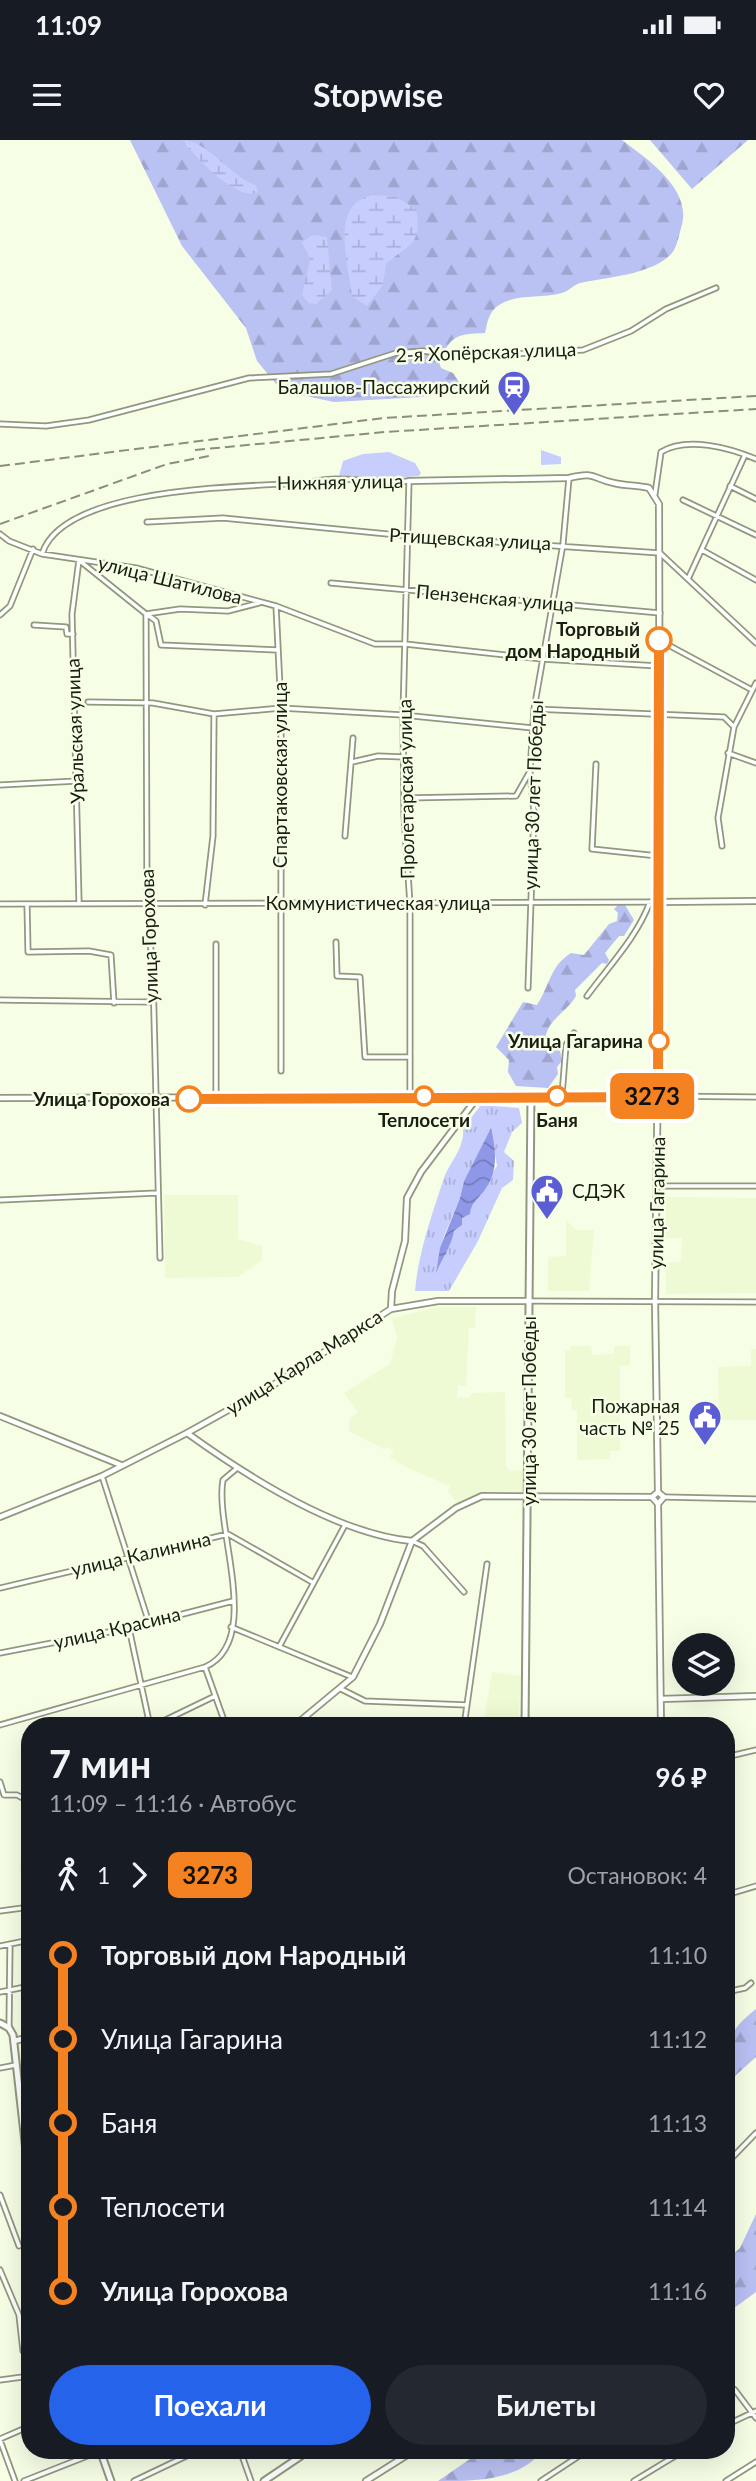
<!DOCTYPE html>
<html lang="ru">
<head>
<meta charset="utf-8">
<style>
  :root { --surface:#171b24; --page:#242831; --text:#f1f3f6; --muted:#9ea1a6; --accent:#2563eb }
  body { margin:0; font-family:Lato,sans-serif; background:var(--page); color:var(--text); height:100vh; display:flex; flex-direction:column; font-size:26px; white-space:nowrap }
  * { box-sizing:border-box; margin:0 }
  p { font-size:23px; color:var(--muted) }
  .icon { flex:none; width:38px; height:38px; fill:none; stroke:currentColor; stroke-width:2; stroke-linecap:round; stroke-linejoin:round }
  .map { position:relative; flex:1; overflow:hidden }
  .sheet { position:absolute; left:21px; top:1577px; width:714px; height:742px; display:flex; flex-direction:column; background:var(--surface); border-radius:28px; box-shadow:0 7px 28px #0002 }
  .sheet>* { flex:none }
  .badge { padding:0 14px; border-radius:10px; font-size:24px; line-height:46px }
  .tools { position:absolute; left:672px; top:1493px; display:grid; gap:14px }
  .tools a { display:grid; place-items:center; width:63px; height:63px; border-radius:50%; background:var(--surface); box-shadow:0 7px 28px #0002; font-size:35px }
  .map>.badge { position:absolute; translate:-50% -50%; box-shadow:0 0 0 4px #fff }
  .legs { display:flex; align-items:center; gap:10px; height:77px; padding:0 28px; font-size:23px }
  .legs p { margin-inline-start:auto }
  .head { display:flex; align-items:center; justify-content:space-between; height:119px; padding:0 28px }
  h1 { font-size:38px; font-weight:700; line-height:52px }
  .button { display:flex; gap:14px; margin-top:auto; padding:14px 28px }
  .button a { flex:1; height:80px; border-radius:42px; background:var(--accent); color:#fff; font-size:28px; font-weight:700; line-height:80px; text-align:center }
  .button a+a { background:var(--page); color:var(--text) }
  ul { padding:0 28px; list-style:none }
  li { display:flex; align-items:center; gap:24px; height:84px; font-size:26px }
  li i { display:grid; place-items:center; width:10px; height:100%; margin:0 9px; background:currentColor }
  li i::after { content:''; width:18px; height:18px; margin:-9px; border:5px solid; border-radius:50%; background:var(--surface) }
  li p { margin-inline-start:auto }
  li:first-child i { background:linear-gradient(#0000 50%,currentColor 0) }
  li:last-child i { background:linear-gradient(currentColor 50%,#0000 0) }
  .status { display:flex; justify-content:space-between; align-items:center; height:49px; padding:0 35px; background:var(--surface); direction:ltr }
  .status svg { height:19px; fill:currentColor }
  header { display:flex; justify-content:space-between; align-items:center; height:91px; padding:0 28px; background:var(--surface); font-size:32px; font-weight:700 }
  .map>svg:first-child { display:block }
  .built { fill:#eefad3 }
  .grass { fill:#c7cefd }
  .forest { fill:url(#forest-firs) }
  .wetland { fill:url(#wetland-marsh) }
  .park { fill:url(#park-tufts); fill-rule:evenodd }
  .water { fill:url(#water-waves) }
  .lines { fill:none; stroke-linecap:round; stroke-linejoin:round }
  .minor-casing { stroke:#90997d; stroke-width:7 }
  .tertiary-casing { stroke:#90997d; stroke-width:8 }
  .secondary-casing { stroke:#90997d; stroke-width:9 }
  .minor { stroke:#fff; stroke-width:3.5 }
  .tertiary { stroke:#fff; stroke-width:4.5 }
  .secondary { stroke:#fff; stroke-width:5 }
  .rail { stroke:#898f7d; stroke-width:2; stroke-dasharray:10 5; stroke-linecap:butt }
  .line-1-casing { stroke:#fff; stroke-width:16 }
  .line-1 { stroke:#f58220; stroke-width:10 }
  .stop-1-dot { fill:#fff; stroke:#f58220; stroke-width:3.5 }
  .labels { text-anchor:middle; stroke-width:5; stroke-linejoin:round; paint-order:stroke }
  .street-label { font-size:19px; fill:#1a1d12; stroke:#f6fee6 }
  .poi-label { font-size:19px; fill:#1a1d12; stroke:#f6fee6; text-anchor:end }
  .stop-label { font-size:19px; font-weight:bold; fill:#1a1d12; stroke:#f6fee6; text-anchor:end }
</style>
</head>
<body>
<div class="status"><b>11:09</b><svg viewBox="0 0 49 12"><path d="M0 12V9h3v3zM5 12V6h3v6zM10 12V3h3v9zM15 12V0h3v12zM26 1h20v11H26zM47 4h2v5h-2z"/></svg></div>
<header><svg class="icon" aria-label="menu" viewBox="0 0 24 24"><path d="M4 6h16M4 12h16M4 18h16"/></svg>Stopwise<svg class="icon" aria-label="heart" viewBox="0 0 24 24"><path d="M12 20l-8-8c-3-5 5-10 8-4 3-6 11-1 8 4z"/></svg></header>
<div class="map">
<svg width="756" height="2341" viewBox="0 0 756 2341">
  <defs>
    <pattern id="forest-firs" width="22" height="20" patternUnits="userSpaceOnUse" patternTransform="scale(1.75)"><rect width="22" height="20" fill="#bac1f3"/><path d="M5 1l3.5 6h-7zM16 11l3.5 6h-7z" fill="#9fa5cf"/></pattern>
    <pattern id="wetland-marsh" width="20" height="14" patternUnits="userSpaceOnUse" patternTransform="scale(1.75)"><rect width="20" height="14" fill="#c7cefd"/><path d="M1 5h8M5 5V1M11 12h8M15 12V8" fill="none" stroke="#aab0d8"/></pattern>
    <pattern id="park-tufts" width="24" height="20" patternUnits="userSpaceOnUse" patternTransform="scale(1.75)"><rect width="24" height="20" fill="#c7cefd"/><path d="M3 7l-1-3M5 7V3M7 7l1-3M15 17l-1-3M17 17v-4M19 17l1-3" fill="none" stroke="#aab0d8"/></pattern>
    <pattern id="water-waves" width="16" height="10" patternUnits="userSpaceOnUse" patternTransform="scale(1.75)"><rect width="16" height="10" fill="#8f98e8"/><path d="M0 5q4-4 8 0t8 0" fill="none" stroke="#747bbb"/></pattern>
  </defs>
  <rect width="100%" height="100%" fill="#f6fee6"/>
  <!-- built -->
  <path class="built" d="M164,1055H238V1099L262,1106V1120L238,1137L165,1138Z
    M666,1057L756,1058V1153L666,1154V1123L681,1122L682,1098H666Z
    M566,1080L576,1090H594L589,1151H548V1117L566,1116Z
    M437,1167H476L475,1188H469L466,1246L458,1245L457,1257L469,1258L472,1253L505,1252L506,1326L510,1331L523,1330V1353L482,1354L459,1365L448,1351L450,1346L410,1329L390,1317L394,1310L387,1307L384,1309L349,1291L350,1278L358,1272L344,1253L390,1224L397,1198L392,1178Z
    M570,1206H591L592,1215L614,1214V1206H630V1225L620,1226V1311H610V1319L577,1320V1271L572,1270L571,1258H565V1210H570Z
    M751,1209H756V1280H719L718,1227L751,1226Z
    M492,1532L521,1536L518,1585H483Z
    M27,1722L30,1753L24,1754L19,1723Z"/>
  <!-- grass -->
  <path class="grass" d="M541,310L561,317V324L541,325Z
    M389,312L415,323L421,333L419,336L366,340L339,336L343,321L363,314Z"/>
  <!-- forest -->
  <path class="forest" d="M130,0H622C647,19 694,50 681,88C679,95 677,107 672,113C653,135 606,137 580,143C573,145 569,151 562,153C540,159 519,153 499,165C489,171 487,183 485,193C457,194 451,195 439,222L441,228L453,233L459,242L455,249L421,257L334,262L282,251L257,221L246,188L182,106Z
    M650,0H748L692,49Z
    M619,764L625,765L634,780L624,796H619L605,813L609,820L607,824L602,823L575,850L576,856C565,875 544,880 545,905L560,911L562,921L557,927L558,934L548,948L516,946L508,932L509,920L496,907L523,862L537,865C550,845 550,826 571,813L584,815L609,784L617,781L618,773L614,769Z
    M756,1869V1917L726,1944C726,1907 724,1894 756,1869Z
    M756,2074V2152L726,2174V2120L740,2108Z
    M483,2310H543C519,2341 476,2341 438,2341Z"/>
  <!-- wetland -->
  <path class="wetland" d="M182,0C208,0 230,37 256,45L258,52C238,63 194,16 182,0Z
    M373,55L396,57L416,69C423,106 408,104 386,124L383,145L367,166L352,156C349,126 328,63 373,55Z
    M313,95L327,97L332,150L316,164L307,163L302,154L310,120L302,102Z"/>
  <!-- park -->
  <path class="park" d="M481,965L519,968L522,983L512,992L504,1012L514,1021L513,1040L502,1048L478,1101L449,1151H415C418,1114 432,1074 444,1038C451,1020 465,1008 463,988ZM491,989L497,1026L462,1078V1085L454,1091L436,1132L444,1096L460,1058L464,1041Z"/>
  <!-- water -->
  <path class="water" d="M491,988C496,1011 499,1031 484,1051C478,1059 471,1062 470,1074L462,1078V1085L454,1091C451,1107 442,1118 436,1133L440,1108L460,1058L464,1041Z"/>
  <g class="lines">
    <defs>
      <path id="minor" d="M0,284L46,286L89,280L249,238L331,234L396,213L424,211L459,217L583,210L631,191L666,169L716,148
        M730,346L756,359
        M655,354L661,312C687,296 730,308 756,319
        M683,360L756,395
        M147,382L223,378L408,396L660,413L756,503
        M0,394L9,401L42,414L136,428L276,466L375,504H405L542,519L658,526
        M702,410L756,440
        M42,414C63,346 244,347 303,343C313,342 324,339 335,339C360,339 383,344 409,341L403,575L404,675L410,764V956
        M79,420L72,474L79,762
        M80,421L146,474L180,469L228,471L259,463
        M688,439L745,315
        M331,443L660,473
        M276,466L281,568V931
        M146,474L147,763L153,835L160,1118
        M0,475L10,466L33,409
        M148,475L156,481L161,505L278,510
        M34,485L66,487L67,494H73
        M659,500L752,550
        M88,562L153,563L214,574L281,568L403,575L533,588
        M534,569L724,577L734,587
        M728,613L756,623
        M352,622L378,616L404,617
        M596,624L592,709L658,716
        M0,645L77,641
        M405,658L516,656L529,633
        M345,696L353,598
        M722,706L718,678L734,587L756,543
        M0,764L659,762
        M27,764L28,812L89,811L111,815L114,863
        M205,765L213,696L214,574
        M336,802L337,836L360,837L365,917H410
        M216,804V958
        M528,848L534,672L530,632L534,569L563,404L569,338
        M587,856C609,826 637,797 650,762
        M0,860L151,862
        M562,955L566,905L574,893
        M658,956L756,957
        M657,1046H756
        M0,1060L157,1053
        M528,1161L756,1162
        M102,1336L149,1483
        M664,1357L756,1359
        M412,1401L423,1406L464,1452
        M0,1448L228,1394L312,1442
        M231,1487L352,1537
        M129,1488L150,1586
        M279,1507L345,1385
        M0,1513L129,1488L233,1461
        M205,1527L226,1586
        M341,1549L365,1561L467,1565
        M0,1585L205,1527C264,1501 214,1388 223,1340L236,1329
        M153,1586L215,1556
        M464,1586L487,1424
        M726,1617L756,1610
        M0,1642L4,1655H17L30,1662
        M726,1755L756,1746
        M0,1771L30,1767
        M0,1806L30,1800
        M0,1852L30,1846
        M726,1852L745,1848L751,1843
        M9,1888L10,1804
        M0,1928L16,1925
        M19,1947L30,1944
        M726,2024L756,1993
        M0,2055L19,2106
        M0,2130L19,2175L23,2211L30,2219
        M0,2240L30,2236
        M726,2248L731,2247L735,2250L756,2278
        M726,2285L756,2271
        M0,2299L30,2286
        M0,2300L15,2341
        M240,2310L251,2341
        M24,2341L100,2311
        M134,2341L199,2310
        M541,2341L588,2310
        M634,2341L685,2310
        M726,2341L756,2322"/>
      <path id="tertiary" d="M409,341L569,338C597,331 592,339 614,343C626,346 637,345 649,348L659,364L660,762L655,1161L658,1352L664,1357L658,1364L652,1357L658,1352
        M660,762L756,761
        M0,958L658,956
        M391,1169L392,1151L405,1101L407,1058L421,1032L477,958
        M0,1276L121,1325
        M187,1293C248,1337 337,1394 412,1401L456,1368L482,1356L652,1357
        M658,1364L661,1586
        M0,1377L102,1336L187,1293L273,1245L391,1169L438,1161H528
        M661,1559L756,1556
        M294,1586L353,1537L380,1484L412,1401
        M14,1901L30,1897
        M366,2341L415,2310"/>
      <path id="secondary" d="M525,1586L531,956
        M0,1883L9,1888L13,1895L30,2047
        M100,2310L111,2341
        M264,2341L310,2310"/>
    </defs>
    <!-- minor casing -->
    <use href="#minor" class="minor-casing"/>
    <!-- tertiary casing -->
    <use href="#tertiary" class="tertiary-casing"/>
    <!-- secondary casing -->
    <use href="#secondary" class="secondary-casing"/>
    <!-- minor -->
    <use href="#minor" class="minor"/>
    <!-- tertiary -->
    <use href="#tertiary" class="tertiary"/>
    <!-- secondary -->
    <use href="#secondary" class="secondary"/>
    <!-- rail -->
    <path class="rail" d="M195,310L385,292L756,269
      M0,326L384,278L756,256
      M0,384L167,324L209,316"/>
  </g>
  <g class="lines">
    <defs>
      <path id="line-1" d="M189,959L658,957L659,500"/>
    </defs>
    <!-- line-1 casing -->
    <use href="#line-1" class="line-1-casing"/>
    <!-- line-1 -->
    <use href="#line-1" class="line-1"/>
  </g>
  <!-- icons -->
  <defs>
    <symbol id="station-pin" viewBox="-11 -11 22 30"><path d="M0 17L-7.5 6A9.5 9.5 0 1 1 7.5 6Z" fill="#5b5dd5" stroke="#f6fee6"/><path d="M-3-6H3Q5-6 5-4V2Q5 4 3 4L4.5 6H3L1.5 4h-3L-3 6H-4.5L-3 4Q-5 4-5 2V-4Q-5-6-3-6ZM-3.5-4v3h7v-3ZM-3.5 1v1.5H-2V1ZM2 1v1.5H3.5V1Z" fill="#fff"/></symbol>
    <symbol id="civic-pin" viewBox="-11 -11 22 30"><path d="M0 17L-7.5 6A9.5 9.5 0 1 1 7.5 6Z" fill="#5b5dd5" stroke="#f6fee6"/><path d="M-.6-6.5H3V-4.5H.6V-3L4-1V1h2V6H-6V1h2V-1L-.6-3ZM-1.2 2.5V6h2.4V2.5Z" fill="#fff"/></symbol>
  </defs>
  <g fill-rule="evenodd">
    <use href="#station-pin" x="495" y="228" width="38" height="52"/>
    <use href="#civic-pin" x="528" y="1032" width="38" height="52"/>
    <use href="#civic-pin" x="686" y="1258" width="38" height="52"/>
  </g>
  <!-- markers -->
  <g class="stop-1-dot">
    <circle cx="659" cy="500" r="12"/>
    <circle cx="659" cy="901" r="9"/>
    <circle cx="424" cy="956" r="9"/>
    <circle cx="557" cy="956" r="9"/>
    <circle cx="189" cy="959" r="12"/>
  </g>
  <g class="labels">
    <!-- street labels -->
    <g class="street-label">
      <text transform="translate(486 212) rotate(-2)" y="7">2-я Хопёрская улица</text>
      <text transform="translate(340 342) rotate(-1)" y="7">Нижняя улица</text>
      <text transform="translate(470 399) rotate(3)" y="7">Ртищевская улица</text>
      <text transform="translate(170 440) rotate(14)" y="7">улица Шатилова</text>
      <text transform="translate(495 458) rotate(5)" y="7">Пензенская улица</text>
      <text transform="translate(75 591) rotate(-92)" y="7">Уральская улица</text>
      <text transform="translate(280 635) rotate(-90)" y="7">Спартаковская улица</text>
      <text transform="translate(406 649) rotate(-91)" y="7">Пролетарская улица</text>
      <text transform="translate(533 655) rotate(-88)" y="7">улица 30 лет Победы</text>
      <text x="378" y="770">Коммунистическая улица</text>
      <text transform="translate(149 796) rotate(-92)" y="7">улица Горохова</text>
      <text transform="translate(657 1063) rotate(-89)" y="7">улица Гагарина</text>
      <text transform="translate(304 1222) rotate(-32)" y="7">улица Карла Маркса</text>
      <text transform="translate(529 1271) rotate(-90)" y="7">улица 30 лет Победы</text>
      <text transform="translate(141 1414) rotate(-13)" y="7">улица Калинина</text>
      <text transform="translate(117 1488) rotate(-13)" y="7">улица Красина</text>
    </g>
    <!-- poi labels -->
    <g class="poi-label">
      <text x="490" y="254">Балашов-Пассажирский</text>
      <text x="572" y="1058" text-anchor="start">СДЭК</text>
      <text x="680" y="1273">Пожарная<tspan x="680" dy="22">часть № 25</tspan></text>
    </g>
    <!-- stop labels -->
    <g class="stop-label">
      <text x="640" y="496">Торговый<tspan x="640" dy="22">дом Народный</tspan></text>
      <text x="643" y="908">Улица Гагарина</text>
      <text x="170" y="966">Улица Горохова</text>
      <text x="424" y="987" text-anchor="middle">Теплосети</text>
      <text x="557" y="987" text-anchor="middle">Баня</text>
    </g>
  </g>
</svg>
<div class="tools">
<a><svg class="icon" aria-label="layers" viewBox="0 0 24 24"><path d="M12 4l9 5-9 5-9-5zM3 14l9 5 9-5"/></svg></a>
</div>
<b class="badge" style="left:652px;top:956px;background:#f58220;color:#111">3273</b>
<section class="sheet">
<div class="head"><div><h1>7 мин</h1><p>11:09 – 11:16 · Автобус</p></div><b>96 ₽</b></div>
<div class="legs"><svg class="icon" aria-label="walk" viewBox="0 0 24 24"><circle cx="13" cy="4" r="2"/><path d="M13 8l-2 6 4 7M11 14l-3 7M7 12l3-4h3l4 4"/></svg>1<svg class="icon" aria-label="forward" viewBox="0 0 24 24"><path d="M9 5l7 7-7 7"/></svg><b class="badge" style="background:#f58220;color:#111">3273</b><p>Остановок: 4</p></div>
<ul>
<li><i style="color:#f58220"></i><b>Торговый дом Народный</b><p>11:10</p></li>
<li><i style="color:#f58220"></i><span>Улица Гагарина</span><p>11:12</p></li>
<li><i style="color:#f58220"></i><span>Баня</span><p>11:13</p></li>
<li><i style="color:#f58220"></i><span>Теплосети</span><p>11:14</p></li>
<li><i style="color:#f58220"></i><b>Улица Горохова</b><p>11:16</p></li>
</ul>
<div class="button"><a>Поехали</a><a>Билеты</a></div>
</section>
</div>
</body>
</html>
